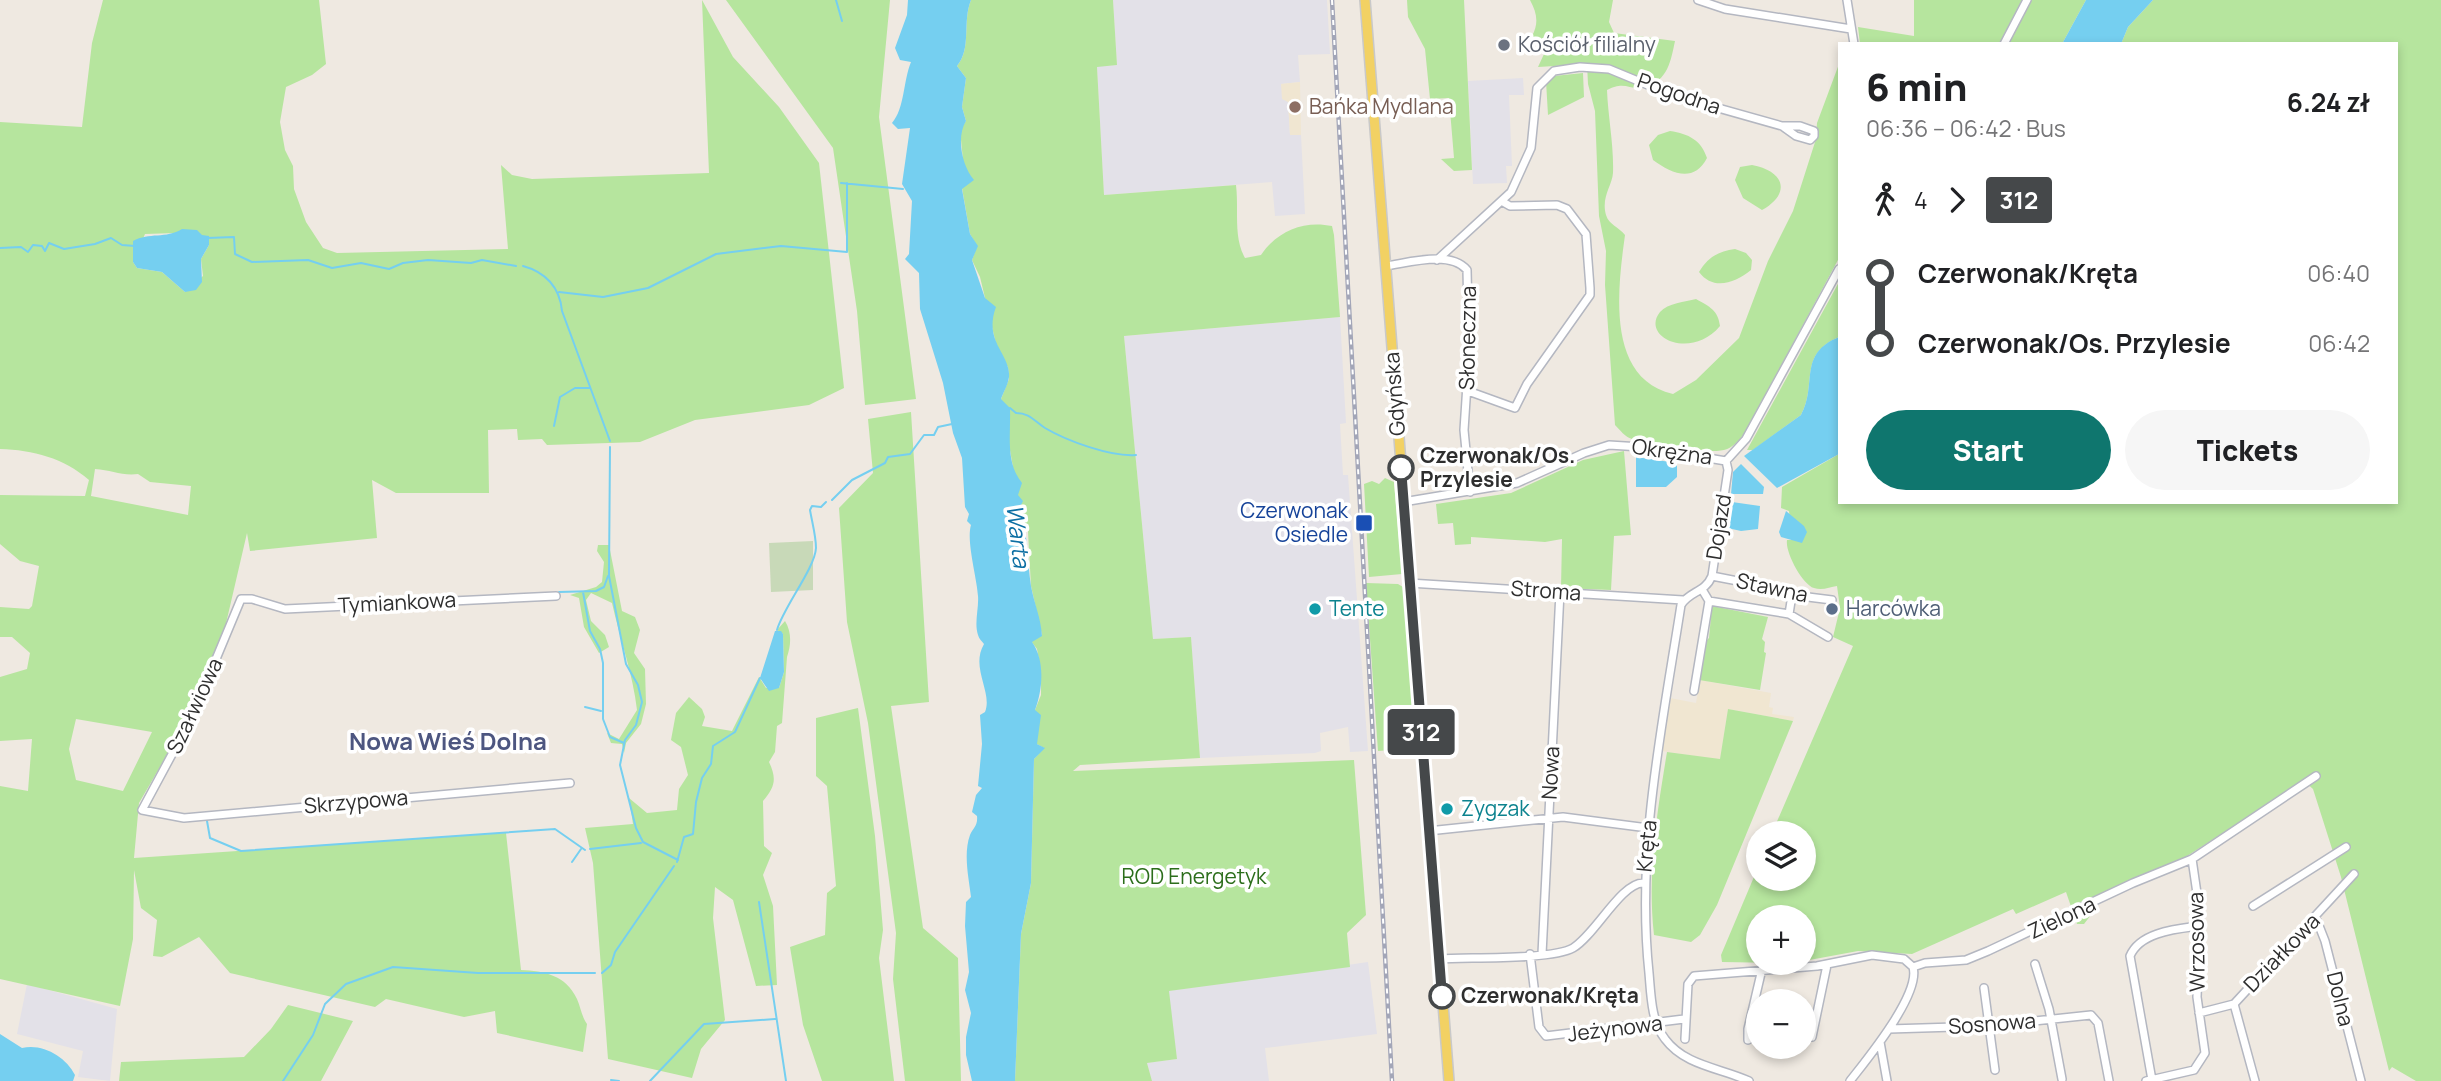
<!DOCTYPE html>
<html lang="en">
<head>
<meta charset="utf-8">
<style>
  :root { --surface:#fff; --page:#f6f6f6; --text:#202124; --muted:#757577; --accent:#0f766e }
  body { margin:0; font-family:Manrope,sans-serif; background:var(--page); color:var(--text); height:100vh; display:flex; flex-direction:column; font-size:26px; white-space:nowrap }
  * { box-sizing:border-box; margin:0 }
  p { font-size:23px; color:var(--muted) }
  .icon { flex:none; width:38px; height:38px; fill:none; stroke:currentColor; stroke-width:2; stroke-linecap:round; stroke-linejoin:round }
  .map { position:relative; flex:1; overflow:hidden }
  .side { position:absolute; left:1838px; top:42px; width:560px; height:462px; display:flex; flex-direction:column; background:var(--surface); border-radius:0px; box-shadow:0 4px 10px #0003 }
  .side>* { flex:none }
  .badge { padding:0 14px; border-radius:5px; font-size:24px; line-height:46px }
  .controls { position:absolute; left:1746px; top:821px; display:grid; gap:14px }
  .controls a { display:grid; place-items:center; width:70px; height:70px; border-radius:50%; background:var(--surface); box-shadow:0 4px 10px #0003; font-size:35px }
  .map>.badge { position:absolute; translate:-50% -50%; box-shadow:0 0 0 4px #fff }
  .legs { display:flex; align-items:center; gap:10px; height:77px; padding:0 28px; font-size:23px }
  .legs p { margin-inline-start:auto }
  .head { display:flex; align-items:center; justify-content:space-between; height:119px; padding:0 28px }
  h1 { font-size:38px; font-weight:800; line-height:52px }
  .action { display:flex; gap:14px; margin-top:auto; padding:14px 28px }
  .action a { flex:1; height:80px; border-radius:42px; background:var(--accent); color:#fff; font-size:28px; font-weight:800; line-height:80px; text-align:center }
  .action a+a { background:var(--page); color:var(--text) }
  ul { padding:0 28px; list-style:none }
  li { display:flex; align-items:center; gap:24px; height:70px; font-size:26px }
  li i { display:grid; place-items:center; width:10px; height:100%; margin:0 9px; background:currentColor }
  li i::after { content:''; width:18px; height:18px; margin:-9px; border:5px solid; border-radius:50%; background:var(--surface) }
  li p { margin-inline-start:auto }
  li:first-child i { background:linear-gradient(#0000 50%,currentColor 0) }
  li:last-child i { background:linear-gradient(currentColor 50%,#0000 0) }
  .map>svg:first-child { display:block }
  .industrial { fill:#e3e1e8 }
  .education { fill:#f0e6d1 }
  .green { fill:#b6e59e; fill-rule:evenodd }
  .cemetery { fill:#c8d9b8 }
  .water { fill:#75cff0 }
  .lines { fill:none; stroke-linecap:round; stroke-linejoin:round }
  .stream { stroke:#75cff0; stroke-width:2 }
  .minor-casing { stroke:#b4b7c1; stroke-width:10 }
  .major-casing { stroke:#c9c9c9; stroke-width:12 }
  .minor { stroke:#fff; stroke-width:7 }
  .major { stroke:#f2d163; stroke-width:9 }
  .rail-casing { stroke:#a3a6b8; stroke-width:4.5 }
  .rail { stroke:#fff; stroke-width:2; stroke-dasharray:5; stroke-linecap:butt }
  .line-1-casing { stroke:#fff; stroke-width:16 }
  .line-1 { stroke:#45484a; stroke-width:10 }
  .worship-dot { fill:#6b7280; stroke:#fff; stroke-width:2.5 }
  .education-dot { fill:#8d6e63; stroke:#fff; stroke-width:2.5 }
  .stop-1-dot { fill:#fff; stroke:#45484a; stroke-width:3.5 }
  .transit-dot { fill:#1a4fb4; stroke:#fff; stroke-width:2.5 }
  .culture-dot { fill:#0f9aa8; stroke:#fff; stroke-width:2.5 }
  .service-dot { fill:#5c6f8a; stroke:#fff; stroke-width:2.5 }
  .labels { text-anchor:middle; stroke-width:7; stroke-linejoin:round; paint-order:stroke }
  .worship-label { font-size:21px; fill:#5b616d; stroke:#fff; text-anchor:start }
  .street-label { font-size:21px; fill:#2e2e2e; stroke:#fff }
  .education-label { font-size:21px; fill:#785e54; stroke:#fff; text-anchor:start }
  .stop-label { font-size:21px; font-weight:bold; fill:#2e2e2e; stroke:#fff; text-anchor:start }
  .transit-label { font-size:21px; fill:#164399; stroke:#fff; text-anchor:end }
  .culture-label { font-size:21px; fill:#0d838f; stroke:#fff; text-anchor:start }
  .service-label { font-size:21px; fill:#4e5e75; stroke:#fff; text-anchor:start }
  .park-label { font-size:21px; fill:#2c6e1b; stroke:#fff }
  .water-label { font-size:23px; font-style:italic; fill:#0d6fa3; stroke:#fff }
  .quarter-label { font-size:24px; font-weight:bold; fill:#4d5680; stroke:#fff }
</style>
</head>
<body>
<div class="map">
<svg width="2441" height="1081" viewBox="0 0 2441 1081">
  <rect width="100%" height="100%" fill="#efe9e1"/>
  <!-- industrial -->
  <path class="industrial" d="M1113,0H1327L1330,54L1298,55L1300,82L1281,84L1288,102L1290,135H1301L1305,214L1275,216L1272,182L1104,195L1097,66L1117,65Z
    M1523,78L1524,95H1509L1512,166H1506L1507,183L1473,184L1468,81Z
    M1340,317L1346,423L1340,424L1343,475H1348L1368,751L1350,752L1348,727L1320,733L1321,751L1315,753L1200,758L1191,637L1153,639L1124,336Z
    M1368,962L1377,1034L1265,1048L1269,1081H1152L1147,1063L1177,1059L1168,991Z
    M27,984L117,1009L110,1081L78,1077L83,1051L17,1034Z"/>
  <!-- education -->
  <path class="education" d="M1300,82L1301,135H1290L1288,102L1282,99L1281,84Z
    M1700,680L1771,693L1769,707L1773,708L1772,714L1794,717L1793,721L1728,709L1720,760L1662,751L1670,698L1696,703Z"/>
  <!-- green -->
  <path class="green" d="M103,0H319L326,64L312,75L286,87L280,122L285,150L293,166L294,189L306,222L323,248L337,253L508,249L501,165L512,175L532,179L709,173L702,0L733,57L779,107L819,163L844,388L809,405L695,420L640,442L547,445L542,439L518,440L517,429L488,430L489,493H396L372,480L377,538L250,551L247,533L221,645L185,724L139,803L134,858L506,833L521,970C544,971 566,975 577,999C581,1008 581,1015 587,1024L583,1052L497,1033L495,1011L464,1017L386,999L375,1007L230,973L199,937L162,957L153,956L157,920L141,908L134,870L133,939L120,1006L0,979V786L28,791L32,739L0,741V677L27,669L30,653L12,637H0V607L29,609L32,606L39,566L20,561L0,544V495L85,496L89,480C64,458 33,450 0,449V122L82,127L92,43ZM176,233L209,245L201,259L203,276L185,292L162,272L137,268L133,262L145,234ZM95,469C111,470 122,476 138,474L150,482L191,486L188,515L91,496ZM76,719L152,732L123,791L76,780L69,749Z
    M726,0H890L879,117L916,399L865,405L857,311L833,148Z
    M971,0H1113L1117,65L1097,67L1104,195L1236,185C1239,210 1233,237 1245,258L1261,255C1277,231 1304,220 1332,226L1334,235L1340,317L1124,336L1153,639L1191,637L1200,758L1080,765L1073,771L1354,760L1366,915L1347,933L1350,967L1169,991L1177,1059L1147,1063L1152,1081H1015L1021,934L1031,883L1034,759L1044,748L1037,744L1035,710L1041,695V672L1037,649L1031,641L1042,635L1031,586L1028,532L1020,507L1001,399L1009,379L1008,367L998,352L980,277L972,260L977,246L970,234L962,188L964,170L960,130L966,121L962,107L966,78L957,66C972,48 962,22 971,0Z
    M1407,0H1464L1472,170L1454,171L1441,159L1454,158L1449,98L1430,99L1425,49L1408,17Z
    M1530,0H1613L1609,22L1614,33L1675,41C1671,60 1668,81 1645,87C1630,91 1625,80 1607,90C1608,117 1614,145 1613,173C1612,186 1601,197 1606,215C1609,225 1619,227 1625,235C1618,287 1605,378 1673,394L1696,380L1739,338L1768,261L1793,211L1816,139L1817,123L1839,64V258L1745,433C1739,440 1733,448 1724,450C1703,454 1652,447 1632,439C1625,437 1620,430 1615,425L1605,285L1606,251L1599,216L1595,111L1588,84L1587,64L1538,67L1544,54L1543,46L1532,36C1539,23 1537,13 1530,0Z
    M1914,0H2086L2062,44H1860L1858,27L1914,36Z
    M2153,0H2441V1081H2416L2392,1067L2389,1071L2341,877L2313,789L2304,781L2184,858L2112,888L2095,899L2091,915L2084,924H2077L2066,892L2016,914L2013,909L1912,954L1858,951L1804,961V917H1759V962L1781,963L1722,962L1721,955L1759,865V878H1804V833H1772L1853,646L1833,637L1840,608L1837,586C1830,587 1822,591 1814,588C1802,584 1785,552 1787,540H1792L1789,511L1781,508L1782,487L1839,454V502H2396V44H2121L2128,27Z
    M1583,73L1584,97L1548,115L1546,81L1554,76Z
    M1670,131C1689,134 1701,140 1707,158C1694,183 1672,174 1653,160L1649,145L1658,135Z
    M1752,165C1784,171 1792,193 1762,210L1743,198L1735,180L1740,167Z
    M1735,249L1746,253L1752,260L1751,270C1735,283 1713,291 1699,272C1708,257 1719,251 1735,249Z
    M1839,282V337C1797,355 1818,384 1801,415L1753,450H1747Z
    M1696,299C1710,307 1718,310 1720,326C1691,361 1640,337 1660,312C1668,303 1685,302 1696,299Z
    M911,412L929,702L891,706L923,928L958,958L961,1081H905L893,979L896,933L868,723L847,622L839,508L873,473L868,419Z
    M1624,451L1631,535L1614,536L1611,590L1561,588L1562,539L1545,542L1471,537V544L1455,545L1453,523L1438,524L1436,504L1511,493L1583,460Z
    M1385,478L1394,482L1402,574L1369,577L1364,484L1372,481L1379,484Z
    M598,545H609L622,611L635,617L640,630L634,653L645,669L646,704L641,724L626,743L624,753L622,744L611,743L607,733L619,739L637,710C633,674 620,639 612,603L591,593L586,600L591,621L605,635L609,647L599,653L584,627L579,598L570,595L596,587L602,582L604,562L597,551Z
    M1366,583L1398,584L1403,587L1416,748L1378,751Z
    M1712,606L1768,617L1762,639L1765,642L1764,652L1766,653L1760,690L1699,680L1705,642L1709,638Z
    M785,621C792,632 791,646 787,657L782,723L777,726L775,752L769,762C777,779 775,787 763,801L764,846L772,853L763,875L773,906L777,985L756,986L733,900L715,887L713,918L725,1020L701,1049L692,1078L608,1059L593,863L585,828L633,824L629,798L647,813L677,810L679,789L688,775L681,747L671,740L676,713L689,697L702,709L705,717L702,726L732,731L759,677L766,688H779L784,672L783,634L777,630Z
    M858,708L875,836L883,930L879,958L894,1081H822L803,1025L790,947L825,935L827,893L836,886L827,786L816,776V718Z
    M1728,709L1793,721L1717,905L1700,935L1691,942L1654,935C1647,872 1657,813 1667,752L1720,759Z
    M288,1005L353,1021L321,1081H119L121,1062L244,1057L271,1029Z"/>
  <!-- cemetery -->
  <path class="cemetery" d="M813,541V590L771,592L769,543Z"/>
  <!-- water -->
  <path class="water" d="M908,0H971C962,22 972,48 957,66L966,78L962,107L966,121C956,137 962,166 974,180L962,189L970,234L978,246L972,260L985,298L996,307C983,342 1011,354 1009,377C1008,385 1003,393 1001,399L1010,408C1011,434 1005,462 1022,483L1018,495L1023,501L1020,507C1028,534 1027,559 1031,586C1034,603 1041,618 1042,636L1032,642C1045,660 1043,689 1035,710L1041,715L1037,744L1045,748L1034,759L1031,883L1021,934L1015,1081H972L966,1055V1037L971,1013L965,990L969,972L965,926L966,902L971,897C969,879 963,854 970,835C973,828 978,826 977,816L972,812L976,795L982,788L978,786L982,744L980,715L985,712C993,692 970,668 984,644C982,641 979,639 978,635C974,623 979,608 978,596C977,578 966,541 971,525L967,521L969,514L965,507L962,458L953,433L943,383L920,309L919,273L905,259L909,254L912,201L902,184L910,128L898,129L892,123C905,108 903,81 911,62L900,60L895,48L907,15Z
    M2086,0H2153L2128,27L2121,44H2062Z
    M182,229L197,230L202,235L209,236V245L201,259L202,282L196,290L185,292L162,272L137,268L133,262V241C149,232 166,239 182,229Z
    M1839,337V454L1777,488L1744,456L1801,415C1818,384 1797,354 1839,337Z
    M1636,457L1677,463V477L1666,487H1636Z
    M1741,464L1764,487L1763,494H1731L1733,472Z
    M1732,502L1760,506L1758,529L1741,531L1723,527L1725,509Z
    M1786,511L1804,526L1807,532L1802,543L1781,537L1779,532Z
    M775,631H781L783,634L784,672L779,688L769,691L760,678Z
    M0,1034L22,1048C43,1043 66,1057 75,1075L73,1081H0Z"/>
  <g class="lines">
    <!-- stream -->
    <path class="stream" d="M836,0L842,21
      M841,183L903,189
      M207,238L234,237L235,254L252,262L308,260L332,268L361,263L389,269L403,263L428,260L471,263L482,260L516,266
      M0,248L21,247L28,252L33,245L42,246L45,251L49,243L64,249L95,244L111,238L122,245L135,246
      M523,266C545,272 560,287 562,311L610,441
      M559,292L603,297L648,288L716,254L781,246L847,252V183
      M1010,408L1016,413C1030,413 1034,421 1045,428C1067,441 1111,457 1136,455
      M554,426L560,397L575,388H589
      M610,447L609,576L626,664L638,685L642,702L636,725L625,740L620,765L636,828L643,842L678,860
      M832,500L852,480L885,463L888,457L910,454L924,435H934L938,427L952,424
      M559,592L596,591L604,587L608,576
      M583,592L590,631L600,649L603,663V719L610,737L624,743
      M425,598H438
      M777,630C783,608 815,568 816,548C816,536 812,522 810,510L812,506L821,507L826,502
      M585,707L601,711
      M207,821L210,838L241,851L555,829L585,850
      M590,849L641,843
      M572,862L581,849
      M677,862L684,837L693,834L696,802L702,778L711,764L713,746L735,732L760,678
      M759,902L786,1081
      M602,973L611,965L615,952L674,866
      M611,1080L619,1081
      M283,1081L313,1035L325,1004L346,984L393,967L478,973H595
      M650,1081L704,1024L775,1019"/>
    <defs>
      <path id="minor" d="M1698,0L1725,9L1851,29
        M1847,0L1854,44
        M2004,44L2027,0
        M1437,260L1511,192L1531,148L1537,88L1554,71L1580,67L1609,69L1672,95L1782,126L1796,136L1810,140L1814,136V131L1800,126H1782
        M1386,266C1408,263 1450,250 1467,270L1469,354L1464,430L1470,492
        M1468,391L1515,408L1527,384L1590,295V288L1586,234L1567,209L1557,205L1510,206L1503,202
        M1726,461L1728,470L1712,576C1705,593 1689,591 1681,605C1662,727 1636,849 1649,973C1651,995 1651,1021 1665,1039C1685,1066 1721,1068 1749,1081
        M1726,461L1746,439L1839,269
        M1403,502L1517,483L1584,453L1609,445L1641,447L1726,461
        M1712,576L1784,590L1792,595L1832,600
        M1409,583L1683,600
        M556,596L285,609L252,599H241L191,719L142,810L184,818L570,783
        M1709,601L1789,614L1828,637
        M1789,614L1792,595
        M1694,691L1709,601L1703,591
        M1428,831L1563,817L1648,828
        M2253,906L2346,847
        M2316,918L2325,941L2361,1081
        M1530,954L1539,1027L1546,1036L1684,1019
        M1542,954L1560,592
        M1439,959C1469,957 1552,960 1573,948C1595,935 1621,883 1643,883
        M2035,964L2049,1009L2062,1079
        M1913,967L1925,963L1966,960L1988,951L2133,883L2192,859L2316,776
        M1984,988L1995,1070
        M2234,1004L2255,1081
        M2199,1013L2234,1004L2354,874
        M1889,1029L1988,1026L2091,1015L2098,1023L2109,1081
        M1812,1037L1827,965
        M1685,1039L1688,984L1694,976L1817,966L1872,955L1904,959L1913,967
        M1748,1040V1029L1762,969
        M1880,1042L1887,1081
        M2152,1080L2130,956C2140,932 2176,929 2199,926
        M1850,1081C1867,1059 1921,994 1913,967
        M2146,1081L2194,1070L2205,1053L2197,997L2200,914L2192,859"/>
      <path id="major" d="M1365,0L1449,1081"/>
    </defs>
    <!-- minor casing -->
    <use href="#minor" class="minor-casing"/>
    <!-- major casing -->
    <use href="#major" class="major-casing"/>
    <!-- minor -->
    <use href="#minor" class="minor"/>
    <!-- major -->
    <use href="#major" class="major"/>
    <defs>
      <path id="rail" d="M1332,0L1392,1081"/>
    </defs>
    <!-- rail casing -->
    <use href="#rail" class="rail-casing"/>
    <!-- rail -->
    <use href="#rail" class="rail"/>
  </g>
  <g class="lines">
    <defs>
      <path id="line-1" d="M1401,468L1442,996"/>
    </defs>
    <!-- line-1 casing -->
    <use href="#line-1" class="line-1-casing"/>
    <!-- line-1 -->
    <use href="#line-1" class="line-1"/>
  </g>
  <!-- markers -->
  <circle class="worship-dot" cx="1504" cy="45" r="7"/>
  <circle class="education-dot" cx="1295" cy="107" r="7"/>
  <g class="stop-1-dot">
    <circle cx="1401" cy="468" r="12"/>
    <circle cx="1442" cy="996" r="12"/>
  </g>
  <rect class="transit-dot" x="1355" y="514" width="18" height="18" rx="3.5"/>
  <g class="culture-dot">
    <circle cx="1315" cy="609" r="7"/>
    <circle cx="1447" cy="809" r="7"/>
  </g>
  <circle class="service-dot" cx="1832" cy="609" r="7"/>
  <g class="labels">
    <!-- worship labels -->
    <g class="worship-label">
      <text x="1518" y="52">Kościół filialny</text>
    </g>
    <!-- street labels -->
    <g class="street-label">
      <text transform="translate(1679 94) rotate(19)" y="7">Pogodna</text>
      <text transform="translate(1468 338) rotate(-89)" y="7">Słoneczna</text>
      <text transform="translate(1395 394) rotate(-94)" y="7">Gdyńska</text>
      <text transform="translate(1672 452) rotate(8)" y="7">Okrężna</text>
      <text transform="translate(1719 527) rotate(-81)" y="7">Dojazd</text>
      <text transform="translate(1772 588) rotate(12)" y="7">Stawna</text>
      <text transform="translate(1546 591) rotate(4)" y="7">Stroma</text>
      <text transform="translate(397 603) rotate(-3)" y="7">Tymiankowa</text>
      <text transform="translate(195 706) rotate(-65)" y="7">Szałwiowa</text>
      <text transform="translate(1551 773) rotate(-87)" y="7">Nowa</text>
      <text transform="translate(356 802) rotate(-5)" y="7">Skrzypowa</text>
      <text transform="translate(1647 846) rotate(-84)" y="7">Kręta</text>
      <text transform="translate(2062 918) rotate(-25)" y="7">Zielona</text>
      <text transform="translate(2197 942) rotate(-91)" y="7">Wrzosowa</text>
      <text transform="translate(2282 953) rotate(-46)" y="7">Działkowa</text>
      <text transform="translate(2340 999) rotate(76)" y="7">Dolna</text>
      <text transform="translate(1992 1024) rotate(-4)" y="7">Sosnowa</text>
      <text transform="translate(1615 1029) rotate(-7)" y="7">Jeżynowa</text>
    </g>
    <!-- education labels -->
    <g class="education-label">
      <text x="1309" y="114">Bańka Mydlana</text>
    </g>
    <!-- stop labels -->
    <g class="stop-label">
      <text x="1420" y="463">Czerwonak/Os.<tspan x="1420" dy="24">Przylesie</tspan></text>
      <text x="1461" y="1003">Czerwonak/Kręta</text>
    </g>
    <!-- transit labels -->
    <g class="transit-label">
      <text x="1348" y="518">Czerwonak<tspan x="1348" dy="24">Osiedle</tspan></text>
    </g>
    <!-- culture labels -->
    <g class="culture-label">
      <text x="1329" y="616">Tente</text>
      <text x="1461" y="816">Zygzak</text>
    </g>
    <!-- service labels -->
    <g class="service-label">
      <text x="1846" y="616">Harcówka</text>
    </g>
    <!-- park labels -->
    <g class="park-label">
      <text x="1194" y="884">ROD Energetyk</text>
    </g>
    <!-- water labels -->
    <g class="water-label">
      <text transform="translate(1018 536) rotate(83)" y="8">Warta</text>
    </g>
    <!-- quarter labels -->
    <g class="quarter-label">
      <text x="448" y="750">Nowa Wieś Dolna</text>
    </g>
  </g>
</svg>
<div class="controls">
<a><svg class="icon" aria-label="layers" viewBox="0 0 24 24"><path d="M12 4l9 5-9 5-9-5zM3 14l9 5 9-5"/></svg></a>
<a>+</a>
<a>−</a>
</div>
<b class="badge" style="left:1421px;top:732px;background:#45484a;color:#fff">312</b>
<section class="side">
<div class="head"><div><h1>6 min</h1><p>06:36 – 06:42 · Bus</p></div><b>6.24 zł</b></div>
<div class="legs"><svg class="icon" aria-label="walk" viewBox="0 0 24 24"><circle cx="13" cy="4" r="2"/><path d="M13 8l-2 6 4 7M11 14l-3 7M7 12l3-4h3l4 4"/></svg>4<svg class="icon" aria-label="forward" viewBox="0 0 24 24"><path d="M9 5l7 7-7 7"/></svg><b class="badge" style="background:#45484a;color:#fff">312</b></div>
<ul>
<li><i style="color:#45484a"></i><b>Czerwonak/Kręta</b><p>06:40</p></li>
<li><i style="color:#45484a"></i><b>Czerwonak/Os. Przylesie</b><p>06:42</p></li>
</ul>
<div class="action"><a>Start</a><a>Tickets</a></div>
</section>
</div>
</body>
</html>
